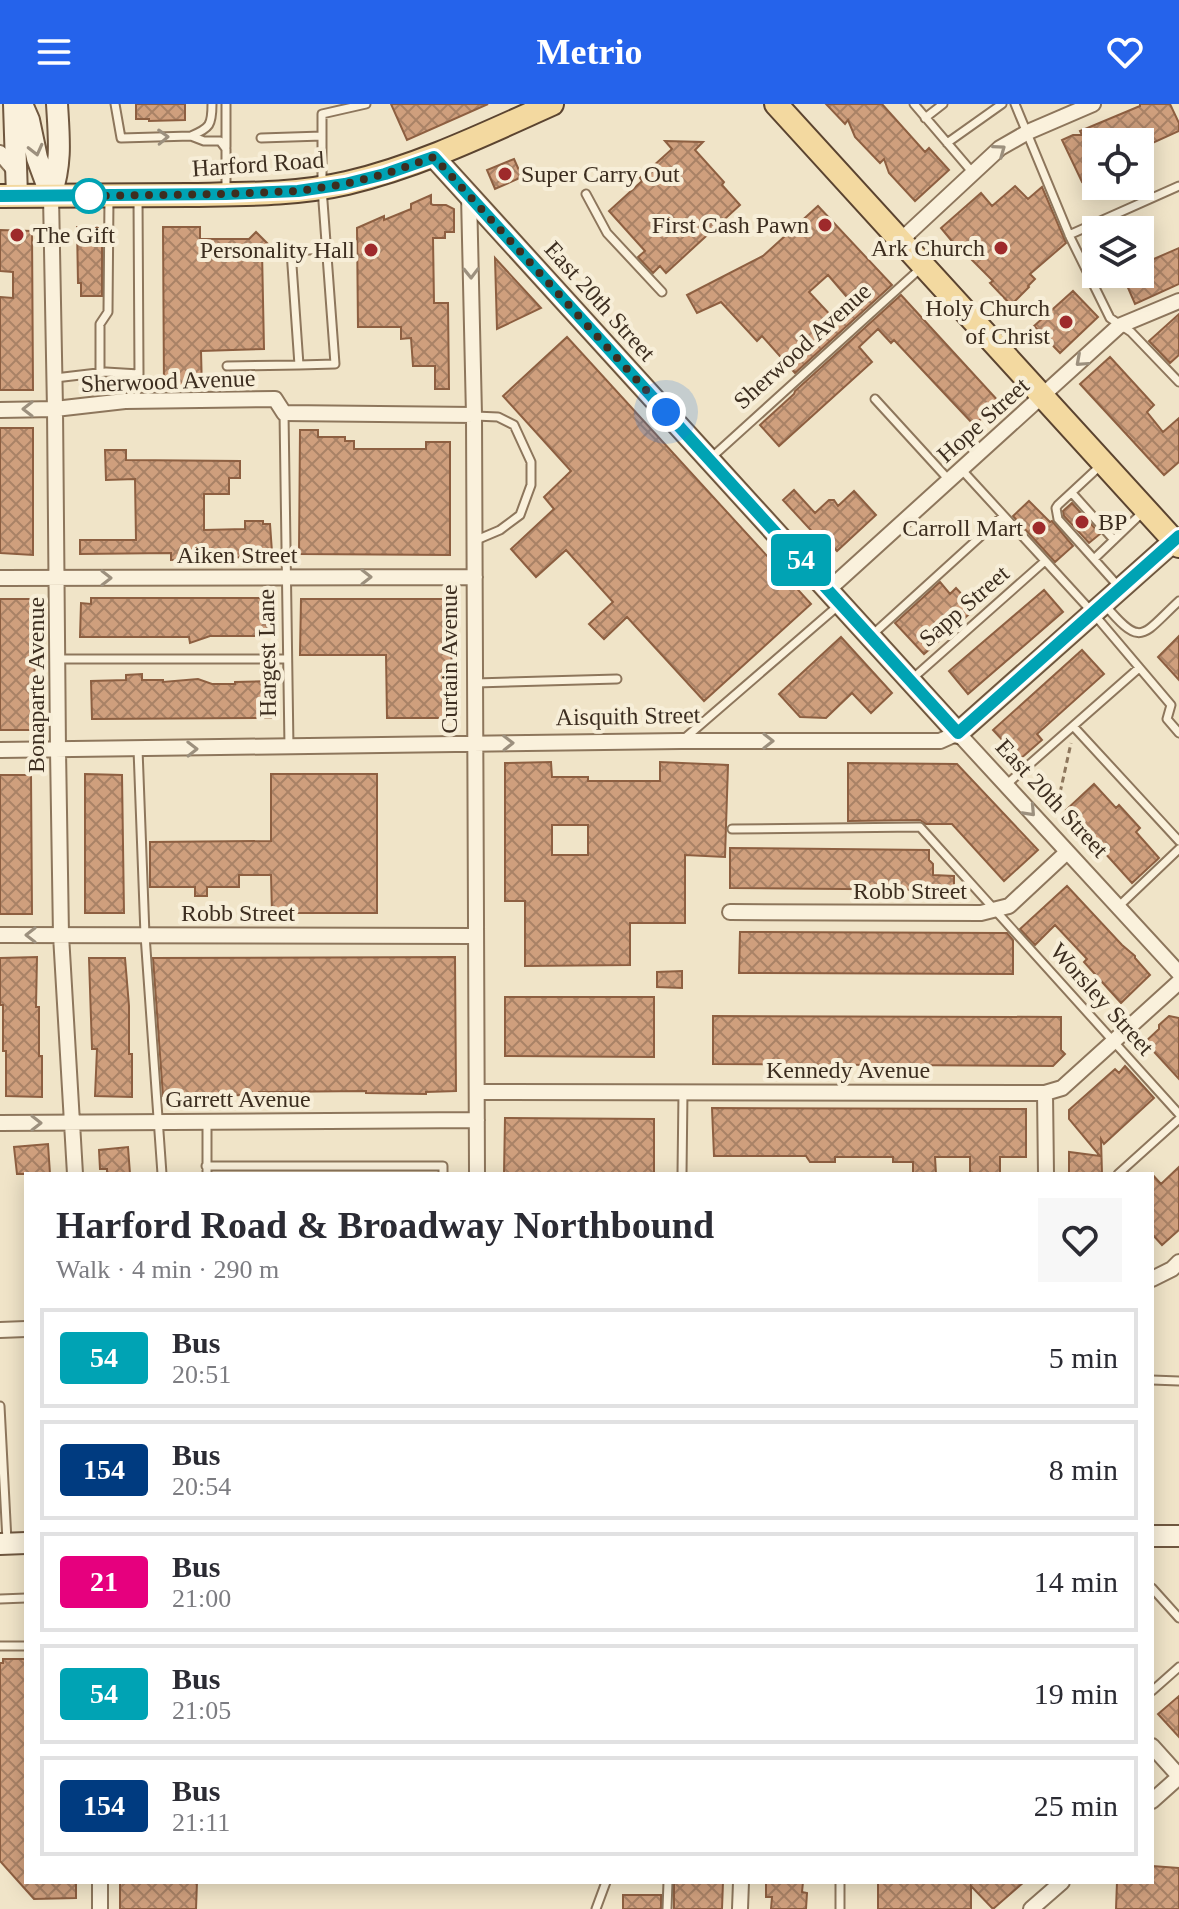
<!DOCTYPE html>
<html lang="en">
<head>
<meta charset="utf-8">
<style>
  :root { --surface:#fff; --page:#f7f7f7; --text:#2b2b33; --muted:#7c7c81; --line:#e1e1e2; --accent:#2563eb }
  body { margin:0; font-family:"Times New Roman",serif; background:var(--page); color:var(--text); height:100vh; display:flex; flex-direction:column; font-size:30px; white-space:nowrap }
  * { box-sizing:border-box; margin:0 }
  p { font-size:26px; color:var(--muted) }
  .icon { flex:none; width:44px; height:44px; fill:none; stroke:currentColor; stroke-width:2; stroke-linecap:round; stroke-linejoin:round }
  .map { position:relative; flex:1; overflow:hidden }
  .panel { position:absolute; left:24px; top:1068px; width:1130px; height:712px; display:flex; flex-direction:column; background:var(--surface); border-radius:0px; box-shadow:0 4px 20px #0003 }
  .panel>* { flex:none }
  .badge { padding:0 16px; border-radius:6px; font-size:28px; line-height:52px }
  .fabs { position:absolute; left:1082px; top:24px; display:grid; gap:16px }
  .fabs a { display:grid; place-items:center; width:72px; height:72px; border-radius:0px; background:var(--surface); box-shadow:0 4px 20px #0003; font-size:40px }
  .you { position:absolute; width:40px; height:40px; margin:-20px; border:6px solid #fff; border-radius:50%; background:#1a73e8; box-shadow:0 0 0 12px #1a73e833 }
  .map>.badge { position:absolute; translate:-50% -50%; box-shadow:0 0 0 4px #fff }
  .round { display:grid; place-items:center; flex:none; width:84px; height:84px; border-radius:0px; background:var(--page) }
  .head { display:flex; align-items:center; justify-content:space-between; height:136px; padding:0 32px }
  h1 { font-size:38px; font-weight:700; line-height:60px }
  ul { padding:0; list-style:none }
  li { display:flex; align-items:center; gap:24px; height:100px; margin:0 16px 12px; padding:0 16px; border:4px solid var(--line); border-radius:0px }
  li div { flex:1 }
  li b { display:block; font-size:30px }
  li em { font-style:normal }
  li .badge { min-width:88px; font-weight:700; text-align:center }
  header { display:flex; justify-content:space-between; align-items:center; height:104px; padding:0 32px; background:var(--accent); color:#fff; font-size:36px; font-weight:700 }
  .map>svg:first-child { display:block }
  .building { fill:url(#building-cross-hatch); stroke:#8d5f41; stroke-width:2; fill-rule:evenodd }
  .lines { fill:none; stroke-linecap:round; stroke-linejoin:round }
  .lane-casing { stroke:#8d765c; stroke-width:11 }
  .street-casing { stroke:#8d765c; stroke-width:18 }
  .secondary-casing { stroke:#6f573f; stroke-width:24 }
  .primary-casing { stroke:#5b4430; stroke-width:26 }
  .path { stroke:#8d765c; stroke-width:3; stroke-dasharray:6 4; stroke-linecap:butt }
  .lane { stroke:#faf1dc; stroke-width:7 }
  .street { stroke:#faf1dc; stroke-width:14 }
  .secondary { stroke:#faf1dc; stroke-width:20 }
  .primary { stroke:#f3d9a0; stroke-width:22 }
  .oneway { stroke:#9c907e }
  .line-casing { stroke:#fff; stroke-width:18 }
  .line { stroke:#00a3b4; stroke-width:12 }
  .walk { stroke:#3d2e20; stroke-width:8; stroke-dasharray:0 14.4 }
  .poi-dot { fill:#9e2a2b; stroke:#f7eed8; stroke-width:3 }
  .stop-dot { fill:#fff; stroke:#00a3b4; stroke-width:4 }
  .labels { text-anchor:middle; stroke-width:8; stroke-linejoin:round; paint-order:stroke }
  .street-label { font-size:24px; fill:#3d2e20; stroke:#f7eed8 }
  .poi-label { font-size:24px; fill:#3d2e20; stroke:#f7eed8; text-anchor:end }
</style>
</head>
<body>
<header><svg class="icon" aria-label="menu" viewBox="0 0 24 24"><path d="M4 6h16M4 12h16M4 18h16"/></svg>Metrio<svg class="icon" aria-label="heart" viewBox="0 0 24 24"><path d="M12 20l-8-8c-3-5 5-10 8-4 3-6 11-1 8 4z"/></svg></header>
<div class="map">
<svg width="1179" height="1805" viewBox="0 0 1179 1805">
  <defs>
    <pattern id="building-cross-hatch" width="8" height="8" patternUnits="userSpaceOnUse" patternTransform="scale(2)"><rect width="8" height="8" fill="#cf9f7d"/><path d="M0 0l8 8M0 8l8-8" fill="none" stroke="#a98266"/></pattern>
  </defs>
  <rect width="100%" height="100%" fill="#f0e4c8"/>
  <!-- building -->
  <path class="building" d="M136,0H185V16L149,17V15H136Z
    M391,0H488L407,36Z
    M826,0H882L925,48L929,44L949,66L915,97L889,69L884,55L880,59L855,33L848,16L845,20Z
    M1140,0H1170L1179,19V27L1146,42L1144,38H1096V72L1082,78L1062,36L1073,31H1082L1080,27L1140,2Z
    M665,37L703,38L695,46L724,78L722,81L740,101L666,169L660,162L653,169L638,153L645,147L609,107L642,77L640,74L672,45Z
    M514,55L522,73L495,85L487,66Z
    M1015,82L1028,95L1042,83L1066,139L1030,170L1035,175L1028,182L1029,183L1011,201L990,179L993,177L967,151L965,153L941,124L981,89L992,102Z
    M431,91V100L433,101H446L454,105V128H445V134H433L434,199H448L449,285H435V262H413L411,234L401,235V223H358L357,124L384,112V116L411,105V100Z
    M818,102L892,181L795,269L762,232L757,237L721,198L697,209L687,191L763,152ZM828,171L852,199L834,215L809,188Z
    M77,123H102V192H81V179H78Z
    M163,123H200V135H249L256,128L269,141L262,147L264,245L201,247L202,286H164Z
    M0,126L32,127L33,286H0V193L13,194V168L0,167Z
    M1179,144V180L1135,200L1122,170H1140V161Z
    M495,154L541,204L497,225Z
    M1073,187L1098,213L1060,249L1034,222Z
    M901,191L1000,299L974,321L894,236L891,239L878,225L859,243L872,258L779,342L760,321L794,290L795,287Z
    M1179,210V251L1170,259L1149,237Z
    M567,233L811,500L704,597L627,513L604,535L589,520L613,498L566,446L536,473L511,445L554,405L544,393L571,367L503,292Z
    M1110,253L1154,301L1147,308L1163,328L1179,314V358L1164,371L1080,280Z
    M0,324H33V451L0,449Z
    M300,326H318V333H345V337H354V345H426V338H450V451L299,450Z
    M105,346H126V356L240,357V374H229V390H204V426L245,425V417H263V420H270L272,448L246,449V453L171,456V449L80,450V436H136L135,375L106,376Z
    M794,386L815,409L829,396H834L838,402L854,387L876,411L837,447L821,430L818,434L783,396Z
    M1029,397L1050,418L1052,417L1073,442L1055,458L1013,412Z
    M1072,399L1100,430L1089,439L1064,412L1063,407Z
    M940,478L950,490L956,484L975,505L924,550L895,519Z
    M1044,486L1063,508L968,590L949,567Z
    M91,494H270L271,532H210L190,539L189,533H80L81,499L91,500Z
    M0,495H34L35,626H0Z
    M301,495H451L452,614H387L386,551H300Z
    M1179,532V576L1158,553Z
    M841,533L892,589L871,609L852,589L826,614L800,613L779,590Z
    M1082,546L1104,570L1037,630L1042,636L1020,655L993,626Z
    M142,570V576H163V578L198,575L212,580H235V578L270,577L272,614L92,615L91,577L126,576V571Z
    M551,658L552,673H588V677H660V658L728,661L725,753L685,751V819H630V861L525,862V797H505V659ZM552,721H588V751H552Z
    M848,659L957,660L1038,746L1004,777L952,720H926L920,716L848,717Z
    M85,670L122,671L124,809H85Z
    M271,670H377V809H272L271,771H239V783H207V792H195V783H150V738L271,737Z
    M0,671H31L32,810H0Z
    M1094,680L1116,704L1119,701L1140,724L1136,728L1159,754L1132,779L1066,706Z
    M730,744L929,746V756L933,760V771L954,772V786L730,784Z
    M1067,782L1122,841L1135,852V854L1150,871L1121,899L1084,858L1087,855L1055,821L1035,841L1020,825Z
    M740,828L1007,829L1013,836V870L739,869Z
    M37,853L36,903H39V952H42V993L6,992V947H3V901H0V854Z
    M455,853L456,987L426,988V990L366,989V987L259,988V991L163,992L153,854Z
    M89,854H125L129,902V950H132V993L95,992L97,945H92Z
    M682,867V884L657,883V868Z
    M505,893H654V953L505,952Z
    M713,912L1061,913V946L1065,950L1053,962L713,960Z
    M1169,912L1179,914V975L1145,938L1159,925V921Z
    M1125,962L1154,994L1104,1040L1101,1035L1102,1070H1069V1048L1100,1052L1069,1015V1006L1115,965L1119,969Z
    M712,1004L1026,1005V1053H1000V1070H970V1053H935L936,1070H913V1058H893V1053H835V1058H810L806,1052H714Z
    M505,1014L654,1015V1070H504Z
    M48,1040L50,1070H17L14,1043Z
    M128,1043L130,1070H107V1065H100L99,1046Z
    M1179,1063V1126L1162,1141L1152,1130V1070L1161,1080Z
    M3,1555H26V1778H76V1794L34,1795L0,1757V1559H3Z
    M1179,1592V1633L1158,1610Z
    M1152,1762L1179,1764V1805H1116L1117,1778H1152Z
    M197,1778L196,1805H120V1779Z
    M674,1778H723L722,1805H674Z
    M766,1778H803L802,1788L807,1789L806,1805H771L772,1793H766Z
    M878,1778H1024L993,1805L971,1782V1805H878Z
    M623,1791H661V1805H623Z"/>
  <g class="lines">
    <defs>
      <path id="lane" d="M115,0L121,34L191,32L204,37H220L226,45V88
        M226,0V43
        M914,0L973,69
        M1015,0L1070,133L1110,214L1131,228L1179,278
        M925,14L943,0
        M191,32C210,24 212,21 212,0
        M261,34L322,32
        M947,39L1002,0
        M586,90L607,129L662,188
        M1069,131L1179,82
        M327,145L291,147L299,261L335,260L322,84V10L366,0
        M227,262L299,261
        M100,269V220L108,208L109,94
        M55,274L106,268L139,270L138,93
        M875,295L949,376
        M284,309L289,643
        M712,353L922,163
        M1100,362L1058,401L1056,404L1058,415L1119,483
        M961,365L1093,509L1171,601L1167,615L1179,629
        M1072,389L1114,436
        M474,437L500,426L520,411L531,381V358L514,321L498,313L475,312
        M1094,455L1144,407
        M1105,501C1142,545 1142,531 1179,497
        M872,531L1003,412
        M57,555H286
        M912,575L1045,457
        M475,579L617,575
        M1073,622L1179,737
        M685,634L839,501
        M138,645L145,831L162,1070
        M1006,681L1139,564
        M732,725L920,723L1179,1010
        M1118,803L1179,745
        M206,1062H443V1070
        M207,1070V1018
        M682,1070L683,988
        M1118,1070L1179,1015
        M1152,1276L1179,1277
        M0,1302L7,1437
        M1152,1484L1179,1514
        M0,1495L26,1494
        M0,1542H26
        M1152,1587L1179,1563
        M596,1805L606,1778
        M667,1805L668,1778
        M840,1805V1778"/>
      <path id="street" d="M0,49L16,68
        M469,91L474,311L477,1070
        M51,92L55,305L58,646L61,831L75,1070
        M901,136L1000,44L1028,28L1093,0
        M0,306L55,305L125,297L275,295L284,309L474,311
        M0,474L475,473
        M828,486L1119,222L1179,197
        M0,646L681,637H940L958,629L1179,869
        M730,808L981,809L1009,802L1067,748
        M0,831L476,832
        M477,988L1045,989L1062,984L1179,878
        M1045,989L1046,1070
        M0,1019L477,1016
        M1152,1175L1172,1165L1179,1158
        M0,1226L26,1225
        M1152,1642L1179,1672
        M1152,1697L1179,1673
        M100,1778V1805
        M740,1805L741,1778
        M1031,1805L1062,1778"/>
      <path id="secondary" d="M14,0L17,92
        M22,0L29,16L37,54L51,92
        M434,53L958,629L1174,437
        M51,92C62,58 59,34 57,0
        M1152,1432H1179
        M0,1440L26,1439"/>
      <path id="primary" d="M776,0L1179,442
        M0,92C63,92 126,91 189,91C242,90 295,91 347,79C419,62 485,30 552,0"/>
    </defs>
    <!-- lane casing -->
    <use href="#lane" class="lane-casing"/>
    <!-- street casing -->
    <use href="#street" class="street-casing"/>
    <!-- secondary casing -->
    <use href="#secondary" class="secondary-casing"/>
    <!-- primary casing -->
    <use href="#primary" class="primary-casing"/>
    <!-- path -->
    <path class="path" d="M1058,698L1071,639"/>
    <!-- lane -->
    <use href="#lane" class="lane"/>
    <!-- street -->
    <use href="#street" class="street"/>
    <!-- secondary -->
    <use href="#secondary" class="secondary"/>
    <!-- primary -->
    <use href="#primary" class="primary"/>
  </g>
  <!-- one-way arrows -->
  <defs><path id="oneway-chevron" d="M-2-3.5L2.5 0L-2 3.5" fill="none" stroke-width="1.6" stroke-linecap="round" stroke-linejoin="round" transform="scale(2)"/></defs>
  <g class="oneway">
    <use href="#oneway-chevron" transform="translate(163 33) rotate(-2)"/>
    <use href="#oneway-chevron" transform="translate(36 46) rotate(76)"/>
    <use href="#oneway-chevron" transform="translate(1000 46) rotate(-36)"/>
    <use href="#oneway-chevron" transform="translate(471 169) rotate(89)"/>
    <use href="#oneway-chevron" transform="translate(1081 257) rotate(138)"/>
    <use href="#oneway-chevron" transform="translate(28 305) rotate(180)"/>
    <use href="#oneway-chevron" transform="translate(366 473)"/>
    <use href="#oneway-chevron" transform="translate(106 474)"/>
    <use href="#oneway-chevron" transform="translate(768 637)"/>
    <use href="#oneway-chevron" transform="translate(508 639) rotate(-1)"/>
    <use href="#oneway-chevron" transform="translate(192 645) rotate(-1)"/>
    <use href="#oneway-chevron" transform="translate(1030 707) rotate(47)"/>
    <use href="#oneway-chevron" transform="translate(31 831) rotate(180)"/>
    <use href="#oneway-chevron" transform="translate(36 1019)"/>
  </g>
  <g class="lines">
    <defs>
      <path id="line" d="M0,92L226,90L298,87L345,80L385,70L434,53L958,629L1179,432"/>
    </defs>
    <!-- line casing -->
    <use href="#line" class="line-casing"/>
    <!-- line -->
    <use href="#line" class="line"/>
    <!-- walk -->
    <path class="walk" d="M89,92H83L226,90L298,87L345,80L385,70L434,53L666,308"/>
  </g>
  <!-- markers -->
  <g class="poi-dot">
    <circle cx="505" cy="70" r="8"/>
    <circle cx="825" cy="121" r="8"/>
    <circle cx="17" cy="131" r="8"/>
    <circle cx="1001" cy="144" r="8"/>
    <circle cx="371" cy="146" r="8"/>
    <circle cx="1066" cy="218" r="8"/>
    <circle cx="1082" cy="418" r="8"/>
    <circle cx="1039" cy="424" r="8"/>
  </g>
  <circle class="stop-dot" cx="89" cy="92" r="16"/>
  <g class="labels">
    <!-- street labels -->
    <g class="street-label">
      <text transform="translate(258 60) rotate(-4)" y="8">Harford Road</text>
      <text transform="translate(600 197) rotate(48)" y="8">East 20th Street</text>
      <text transform="translate(802 242) rotate(-42)" y="8">Sherwood Avenue</text>
      <text transform="translate(168 277) rotate(-2)" y="8">Sherwood Avenue</text>
      <text transform="translate(983 316) rotate(-42)" y="8">Hope Street</text>
      <text x="237" y="459">Aiken Street</text>
      <text transform="translate(964 502) rotate(-41)" y="8">Sapp Street</text>
      <text transform="translate(267 549) rotate(-91)" y="8">Hargest Lane</text>
      <text transform="translate(449 555) rotate(-90)" y="8">Curtain Avenue</text>
      <text transform="translate(36 581) rotate(-90)" y="8">Bonaparte Avenue</text>
      <text transform="translate(628 612) rotate(-1)" y="8">Aisquith Street</text>
      <text transform="translate(1052 694) rotate(47)" y="8">East 20th Street</text>
      <text x="910" y="795">Robb Street</text>
      <text x="238" y="817">Robb Street</text>
      <text transform="translate(1102 895) rotate(48)" y="8">Worsley Street</text>
      <text x="848" y="974">Kennedy Avenue</text>
      <text x="238" y="1003">Garrett Avenue</text>
    </g>
    <!-- poi labels -->
    <g class="poi-label">
      <text x="521" y="78" text-anchor="start">Super Carry Out</text>
      <text x="809" y="129">First Cash Pawn</text>
      <text x="33" y="139" text-anchor="start">The Gift</text>
      <text x="985" y="152">Ark Church</text>
      <text x="355" y="154">Personality Hall</text>
      <text x="1050" y="212">Holy Church<tspan x="1050" dy="28">of Christ</tspan></text>
      <text x="1098" y="426" text-anchor="start">BP</text>
      <text x="1023" y="432">Carroll Mart</text>
    </g>
  </g>
</svg>
<div class="fabs">
<a><svg class="icon" aria-label="locate" viewBox="0 0 24 24"><circle cx="12" cy="12" r="6"/><path d="M12 2v4M12 18v4M2 12h4M18 12h4"/></svg></a>
<a><svg class="icon" aria-label="layers" viewBox="0 0 24 24"><path d="M12 4l9 5-9 5-9-5zM3 14l9 5 9-5"/></svg></a>
</div>
<div class="you" style="left:666px;top:308px"></div>
<b class="badge" style="left:801px;top:456px;background:#00a3b4;color:#fff">54</b>
<section class="panel">
<div class="head"><div><h1>Harford Road &amp; Broadway Northbound</h1><p>Walk · 4 min · 290 m</p></div><a class="round"><svg class="icon" aria-label="heart" viewBox="0 0 24 24"><path d="M12 20l-8-8c-3-5 5-10 8-4 3-6 11-1 8 4z"/></svg></a></div>
<ul>
<li><span class="badge" style="background:#00a3b4;color:#fff">54</span><div><b>Bus</b><p>20:51</p></div><em>5 min</em></li>
<li><span class="badge" style="background:#003b80;color:#fff">154</span><div><b>Bus</b><p>20:54</p></div><em>8 min</em></li>
<li><span class="badge" style="background:#e6007e;color:#fff">21</span><div><b>Bus</b><p>21:00</p></div><em>14 min</em></li>
<li><span class="badge" style="background:#00a3b4;color:#fff">54</span><div><b>Bus</b><p>21:05</p></div><em>19 min</em></li>
<li><span class="badge" style="background:#003b80;color:#fff">154</span><div><b>Bus</b><p>21:11</p></div><em>25 min</em></li>
</ul>
</section>
</div>
</body>
</html>
